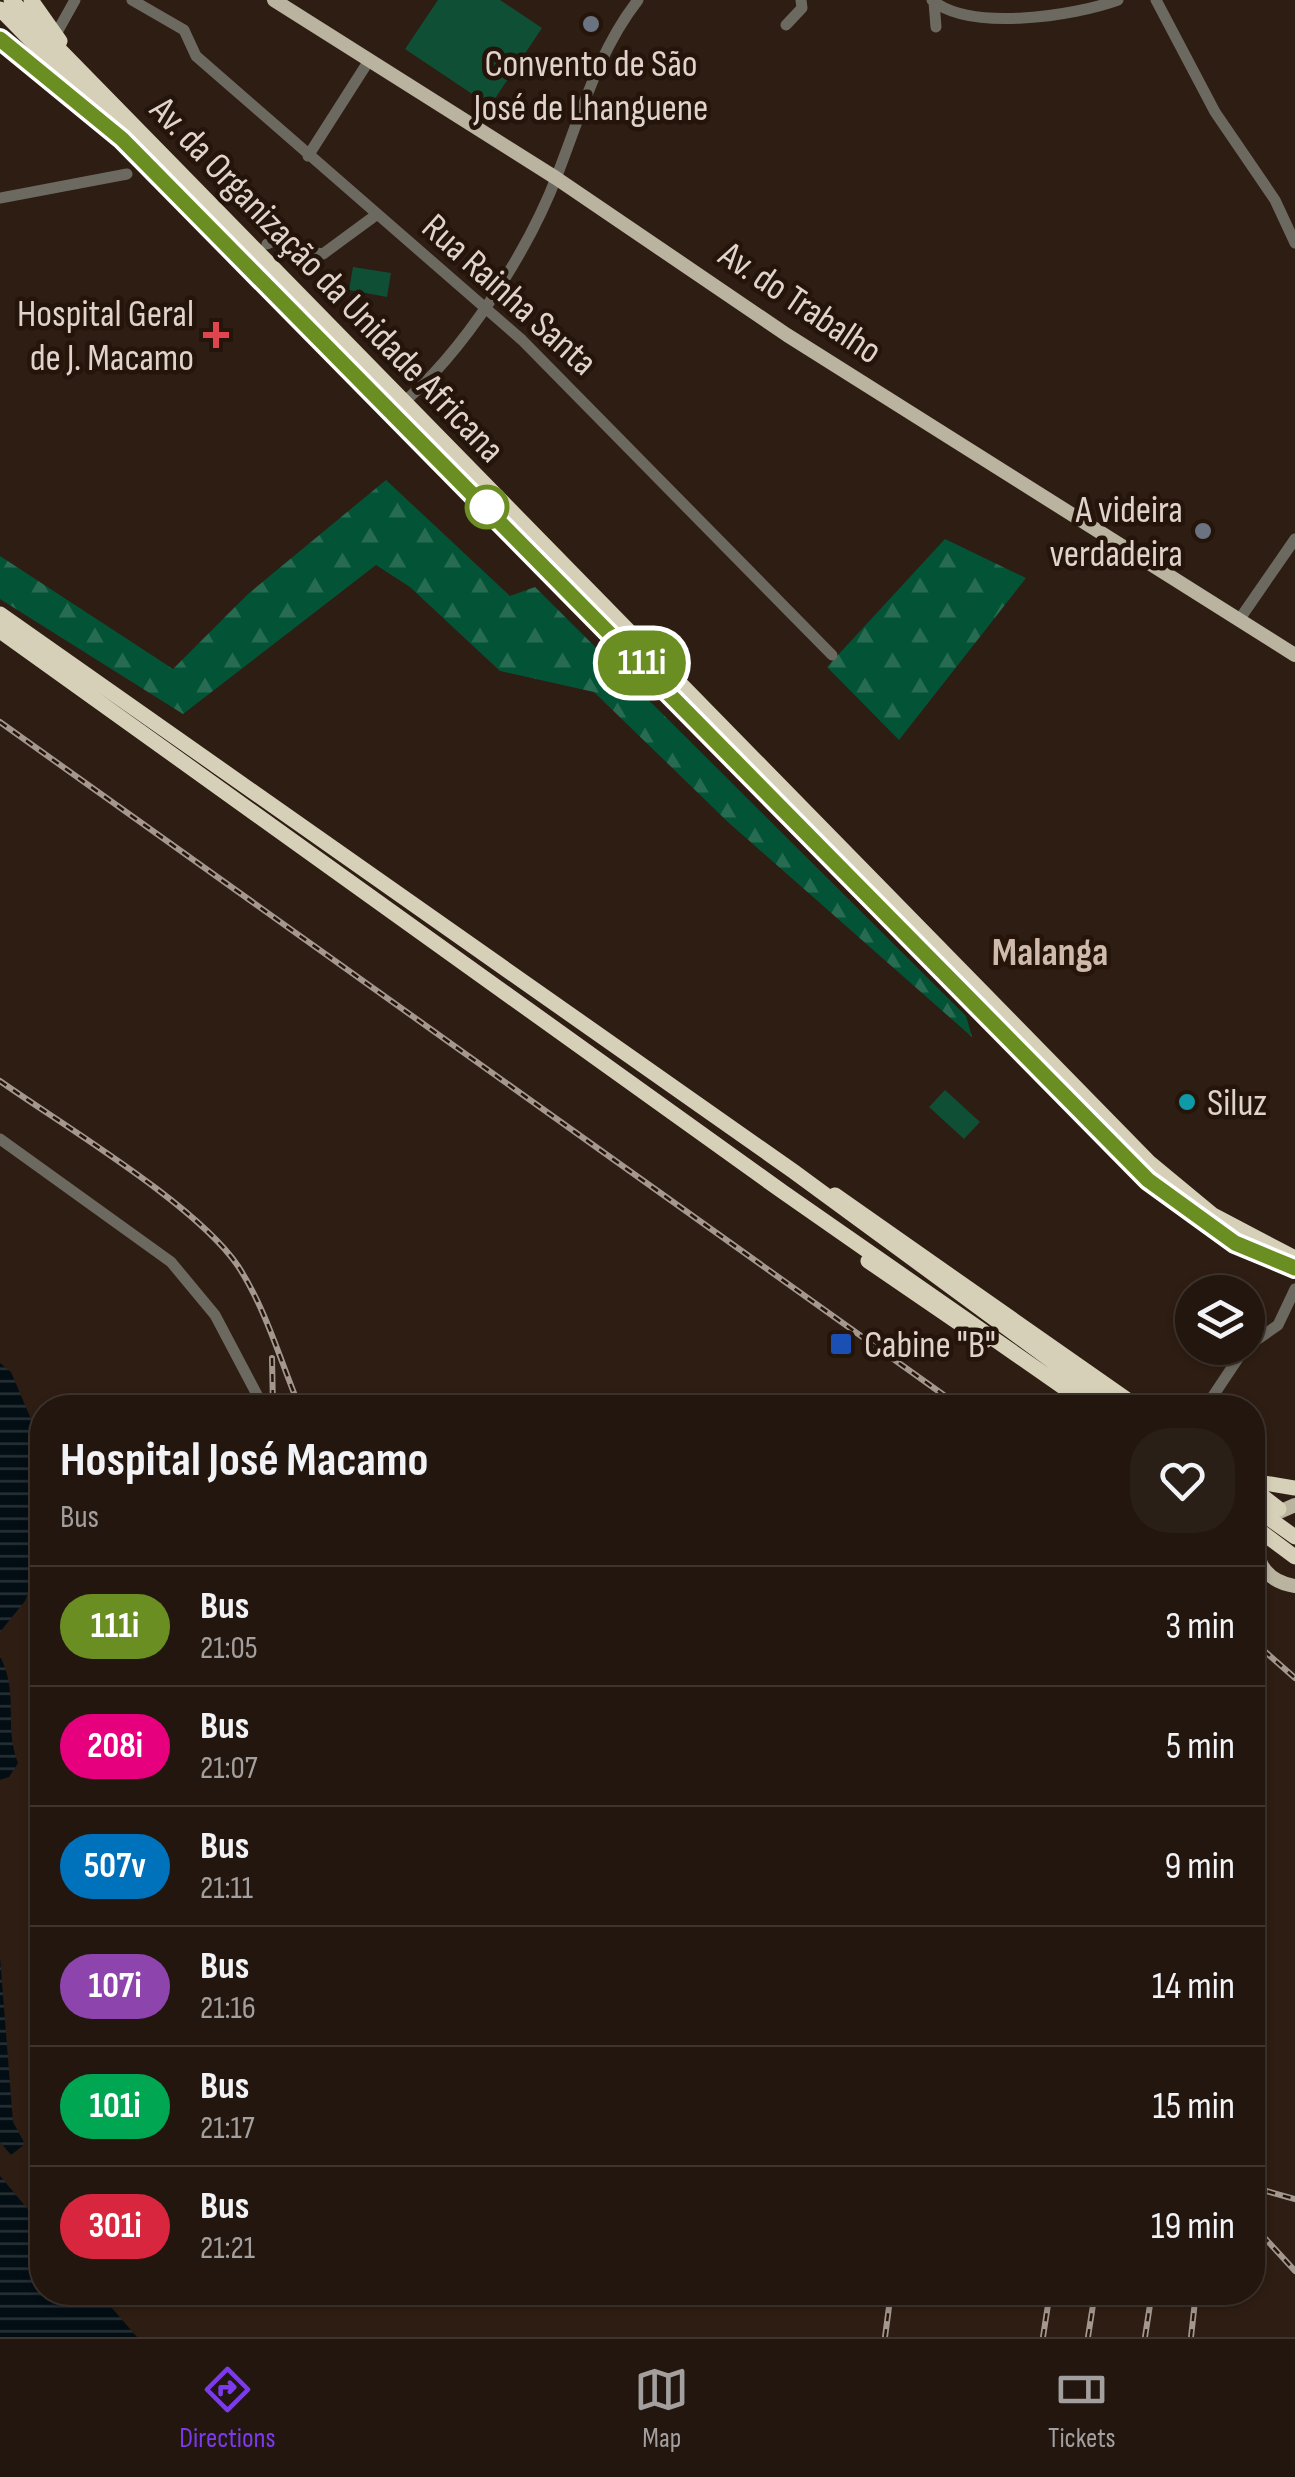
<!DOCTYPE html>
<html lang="en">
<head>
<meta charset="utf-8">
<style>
  :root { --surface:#22160e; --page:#2a1f17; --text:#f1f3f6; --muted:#a29f9e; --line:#3f352e; --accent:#7c3aed }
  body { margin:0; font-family:"Sofia Sans Condensed",sans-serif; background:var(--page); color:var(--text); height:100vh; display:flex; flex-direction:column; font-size:38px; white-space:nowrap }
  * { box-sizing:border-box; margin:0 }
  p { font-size:32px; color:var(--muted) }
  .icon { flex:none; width:55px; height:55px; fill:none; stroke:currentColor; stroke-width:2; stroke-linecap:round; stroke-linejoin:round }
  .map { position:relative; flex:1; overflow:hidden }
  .details { position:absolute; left:30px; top:1395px; width:1235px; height:910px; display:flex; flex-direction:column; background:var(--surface); border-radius:40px; box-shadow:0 2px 8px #0004,0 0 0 2px var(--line) }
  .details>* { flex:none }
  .badge { padding:0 20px; border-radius:32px; font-size:35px; line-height:65px }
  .fabs { position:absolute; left:1175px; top:1275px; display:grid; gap:20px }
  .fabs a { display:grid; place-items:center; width:90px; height:90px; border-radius:50%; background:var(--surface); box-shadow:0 2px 8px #0004,0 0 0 2px var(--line); font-size:50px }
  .map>.badge { position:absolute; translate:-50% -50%; box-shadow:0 0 0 5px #fff }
  .round { display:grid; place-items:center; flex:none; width:105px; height:105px; border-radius:40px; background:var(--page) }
  .overview { display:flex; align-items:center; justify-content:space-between; height:170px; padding:0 30px }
  h1 { font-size:48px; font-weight:700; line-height:75px }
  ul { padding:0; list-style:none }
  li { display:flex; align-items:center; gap:30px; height:120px; padding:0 30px; border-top:2px solid var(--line) }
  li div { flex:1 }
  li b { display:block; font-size:38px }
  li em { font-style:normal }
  li .badge { min-width:110px; font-weight:700; text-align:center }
  .tab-bar { display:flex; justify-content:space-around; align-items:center; height:140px; border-top:2px solid var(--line); background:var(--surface); font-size:28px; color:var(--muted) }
  .tab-bar a { display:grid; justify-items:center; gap:5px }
  .tab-bar .current { color:var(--accent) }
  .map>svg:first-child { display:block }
  .green { fill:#0f4f35 }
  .forest { fill:url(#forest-firs) }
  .water { fill:url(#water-rules) }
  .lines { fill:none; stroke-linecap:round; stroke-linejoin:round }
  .minor { stroke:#6c6a60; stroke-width:11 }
  .major { stroke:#b9b3a0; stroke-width:14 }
  .highway { stroke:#d7d0b9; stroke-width:15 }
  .rail-casing { stroke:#a4978e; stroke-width:6 }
  .rail { stroke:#241409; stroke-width:2.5; stroke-dasharray:8; stroke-linecap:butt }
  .highway-bridge { stroke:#d7d0b9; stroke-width:15 }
  .line-casing { stroke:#fff; stroke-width:22 }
  .line { stroke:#6b8e23; stroke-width:15 }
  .worship-dot { fill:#6b7280; stroke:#241409; stroke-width:4 }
  .health-dot { fill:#e0444e; stroke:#241409; stroke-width:4 }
  .stop-dot { fill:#fff; stroke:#6b8e23; stroke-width:5 }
  .culture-dot { fill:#0f9aa8; stroke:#241409; stroke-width:4 }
  .transit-dot { fill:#1a4fb4; stroke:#241409; stroke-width:4 }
  .labels { text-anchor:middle; stroke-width:9; stroke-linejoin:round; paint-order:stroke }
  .poi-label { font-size:38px; fill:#dfd3cc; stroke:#241409; text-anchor:end }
  .street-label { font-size:38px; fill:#dfd3cc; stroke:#241409 }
  .neighbourhood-label { font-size:40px; font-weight:bold; fill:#cfb9ab; stroke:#241409 }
</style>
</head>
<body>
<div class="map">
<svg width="1295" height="2337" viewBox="0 0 1295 2337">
  <defs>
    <pattern id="forest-firs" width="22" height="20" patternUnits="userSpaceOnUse" patternTransform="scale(2.5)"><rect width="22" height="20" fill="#035436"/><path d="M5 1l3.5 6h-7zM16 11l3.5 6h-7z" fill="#276c52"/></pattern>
    <pattern id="water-rules" width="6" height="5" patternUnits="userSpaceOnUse" patternTransform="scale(2.5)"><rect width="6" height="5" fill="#030e14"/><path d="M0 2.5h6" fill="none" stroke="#273035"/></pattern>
  </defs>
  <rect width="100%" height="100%" fill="#2e1d12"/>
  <!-- green -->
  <path class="green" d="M438,0H500L542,28L490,106L405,49Z
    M353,267L391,273L387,297L349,290Z
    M945,1090L980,1122L964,1139L929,1107Z"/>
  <!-- forest -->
  <path class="forest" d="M386,480L510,596L535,587L966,1016L972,1037L729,823L594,692L500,671L410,587L376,565L183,714L0,599V556L173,669L248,594Z
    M945,539L1026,578L899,740L827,667Z"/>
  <!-- water -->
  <path class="water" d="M0,1363L11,1372L42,1445V1558L25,1601L0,1632Z
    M0,1656C20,1697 3,1723 18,1763L9,1777L0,1780Z
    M0,1957L13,2122L25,2144L11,2155L0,2142Z
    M0,2176L42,2226V2292L99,2293L137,2337H0Z"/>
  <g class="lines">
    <!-- minor -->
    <path class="minor" d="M132,0L184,30L196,56L522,340L832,655
      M932,0C970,32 1074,16 1118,0
      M1156,0L1215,112L1275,200L1295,243
      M934,2L936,27
      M786,25L802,8L801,0
      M56,34L75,0
      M308,156L368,62
      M0,198L127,174
      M267,244L286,236L303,251L323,254L376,215
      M399,406C463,354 529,250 558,173C581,114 598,51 638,0
      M1239,620L1295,539
      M0,1139L171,1262L215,1315L264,1408
      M1248,1346L1278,1325L1295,1289
      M1205,1408L1245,1348"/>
    <!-- major -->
    <path class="major" d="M274,0L556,178L787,335L1295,655
      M1270,1516L1295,1505
      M1257,1539C1255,1565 1269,1582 1295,1586"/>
    <!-- highway -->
    <path class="highway" d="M11,0L1149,1162L1213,1215L1295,1258
      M31,0L60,41
      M0,9L1148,1179L1235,1243L1295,1268
      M0,39L80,105
      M0,614L793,1171L1116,1408
      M0,631L783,1192L1093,1408
      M835,1195L1139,1408
      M868,1261L985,1341
      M1252,1481L1295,1488
      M1252,1488L1279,1509
      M1252,1545L1256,1548"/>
    <defs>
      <path id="rail" d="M0,722L962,1408
        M0,1081C64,1126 197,1205 238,1266C266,1309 280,1360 300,1408
        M272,1358L273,1408
        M1252,1640L1295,1678
        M1252,2187L1295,2199
        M1252,2224L1295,2271
        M885,2337L891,2292
        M1043,2337L1050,2292
        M1088,2337L1095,2292
        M1145,2337L1152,2292
        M1191,2337L1196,2292"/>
    </defs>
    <!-- rail casing -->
    <use href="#rail" class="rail-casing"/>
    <!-- rail -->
    <use href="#rail" class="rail"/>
    <!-- highway-bridge -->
    <path class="highway-bridge" d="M1252,1506L1295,1537
      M1252,1525L1295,1557"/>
  </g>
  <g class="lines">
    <defs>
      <path id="line" d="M0,39L122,139L1148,1180L1235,1243L1295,1268"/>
    </defs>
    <!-- line casing -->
    <use href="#line" class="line-casing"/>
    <!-- line -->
    <use href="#line" class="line"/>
  </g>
  <!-- markers -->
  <g class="worship-dot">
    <circle cx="591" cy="24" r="10"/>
    <circle cx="1203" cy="531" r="10"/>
  </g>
  <path class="health-dot" d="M211 320h10v10h10v10h-10v10h-10v-10h-10v-10h10z"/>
  <circle class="stop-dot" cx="487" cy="507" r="20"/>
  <circle class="culture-dot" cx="1187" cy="1102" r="10"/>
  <rect class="transit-dot" x="829" y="1332" width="24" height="24" rx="5"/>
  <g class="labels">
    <!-- poi labels -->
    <g class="poi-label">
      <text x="591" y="76" text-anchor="middle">Convento de São<tspan x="591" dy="44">José de Lhanguene</tspan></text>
      <text x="194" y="326">Hospital Geral<tspan x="194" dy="44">de J. Macamo</tspan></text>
      <text x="1183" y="522">A videira<tspan x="1183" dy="44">verdadeira</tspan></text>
      <text x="1207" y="1115" text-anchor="start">Siluz</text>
      <text x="864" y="1357" text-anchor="start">Cabine "B"</text>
    </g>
    <!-- street labels -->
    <g class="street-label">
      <text transform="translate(328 279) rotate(46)" y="13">Av. da Organização da Unidade Africana</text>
      <text transform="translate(510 294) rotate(42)" y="13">Rua Rainha Santa</text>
      <text transform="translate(801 302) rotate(34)" y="13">Av. do Trabalho</text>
    </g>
    <!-- neighbourhood labels -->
    <g class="neighbourhood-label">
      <text x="1050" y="965">Malanga</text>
    </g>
  </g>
</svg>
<div class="fabs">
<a><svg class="icon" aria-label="layers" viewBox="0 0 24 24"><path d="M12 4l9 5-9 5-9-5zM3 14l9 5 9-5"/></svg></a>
</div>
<b class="badge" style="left:642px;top:663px;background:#6b8e23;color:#fff">111i</b>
<section class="details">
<div class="overview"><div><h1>Hospital José Macamo</h1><p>Bus</p></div><a class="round"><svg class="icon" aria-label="heart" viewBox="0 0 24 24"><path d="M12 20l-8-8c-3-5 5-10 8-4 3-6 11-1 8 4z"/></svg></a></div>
<ul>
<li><span class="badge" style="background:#6b8e23;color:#fff">111i</span><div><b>Bus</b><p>21:05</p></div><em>3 min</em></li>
<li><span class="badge" style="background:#e6007e;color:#fff">208i</span><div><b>Bus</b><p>21:07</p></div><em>5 min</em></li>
<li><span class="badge" style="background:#0072bc;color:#fff">507v</span><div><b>Bus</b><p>21:11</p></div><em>9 min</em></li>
<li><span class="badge" style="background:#8e44ad;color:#fff">107i</span><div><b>Bus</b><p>21:16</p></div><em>14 min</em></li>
<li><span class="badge" style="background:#00a651;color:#fff">101i</span><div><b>Bus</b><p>21:17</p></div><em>15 min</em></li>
<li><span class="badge" style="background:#d7263d;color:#fff">301i</span><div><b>Bus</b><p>21:21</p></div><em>19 min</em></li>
</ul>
</section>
</div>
<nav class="tab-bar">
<a class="current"><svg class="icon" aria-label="directions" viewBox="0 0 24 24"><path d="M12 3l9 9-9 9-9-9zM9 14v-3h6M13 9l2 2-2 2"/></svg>Directions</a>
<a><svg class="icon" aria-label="map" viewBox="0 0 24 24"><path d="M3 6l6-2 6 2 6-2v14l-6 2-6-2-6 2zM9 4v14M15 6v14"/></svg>Map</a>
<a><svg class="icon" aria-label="tickets" viewBox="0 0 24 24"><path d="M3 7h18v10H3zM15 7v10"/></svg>Tickets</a>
</nav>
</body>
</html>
